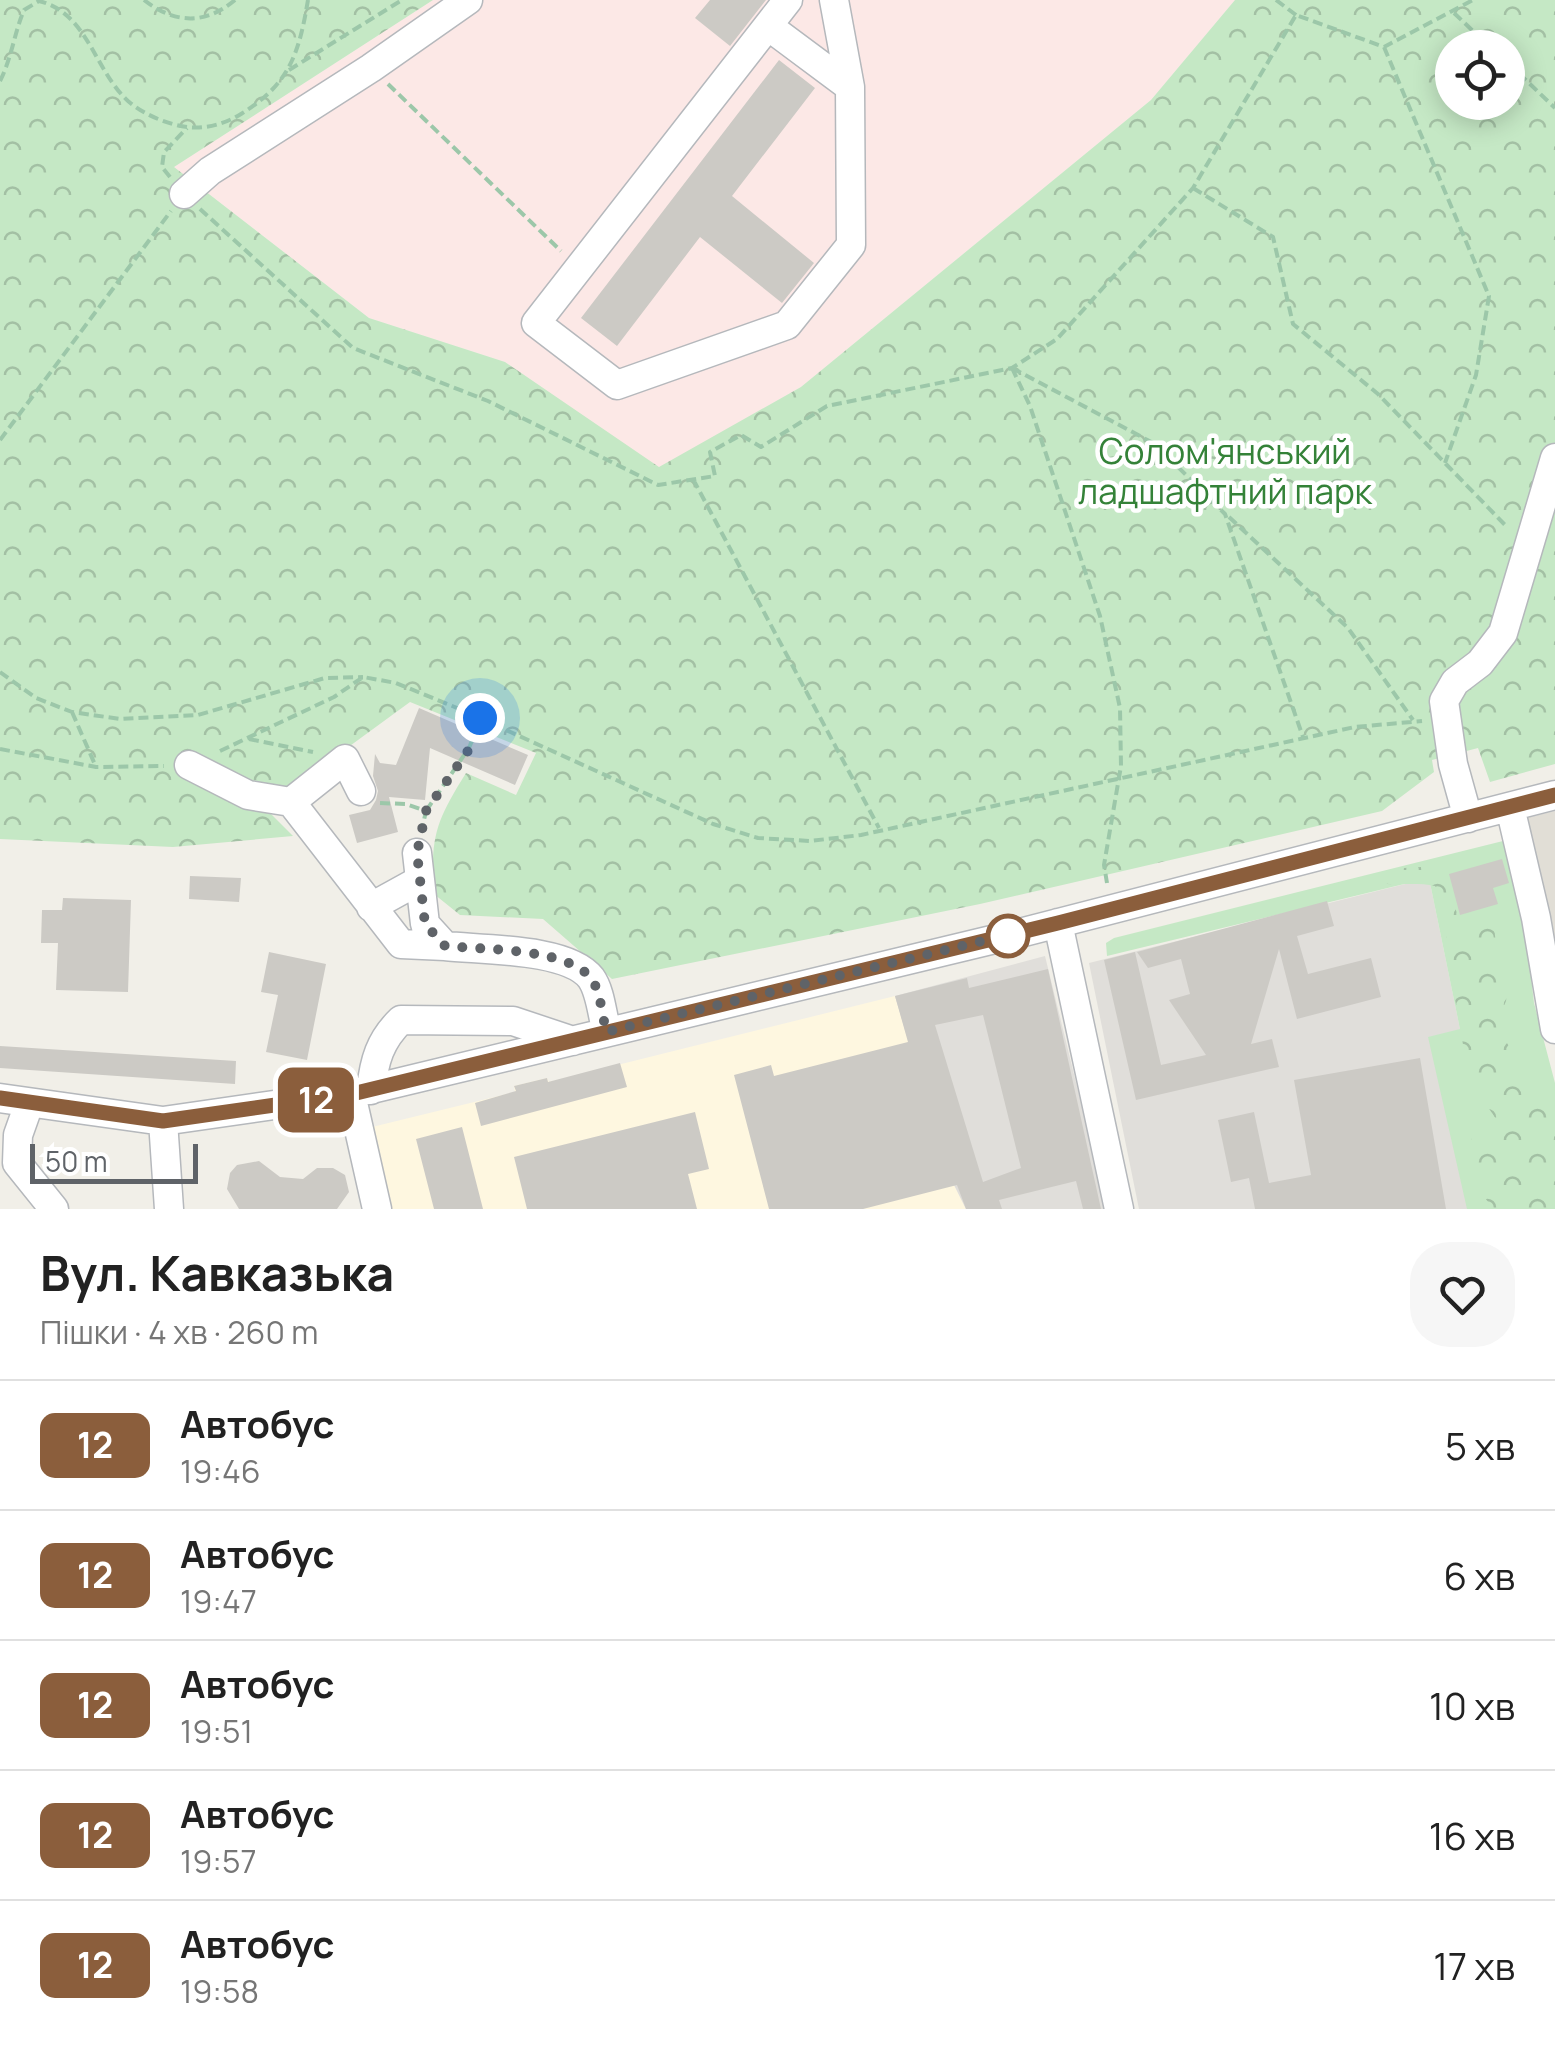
<!DOCTYPE html>
<html lang="uk">
<head>
<meta charset="utf-8">
<style>
  :root { --surface:#fff; --page:#f6f6f6; --text:#222; --muted:#767676; --line:#e0e0e0 }
  body { margin:0; font-family:Manrope,sans-serif; background:var(--page); color:var(--text); height:100vh; display:flex; flex-direction:column; font-size:38px; white-space:nowrap }
  * { box-sizing:border-box; margin:0 }
  p { font-size:32px; color:var(--muted) }
  .icon { flex:none; width:55px; height:55px; fill:none; stroke:currentColor; stroke-width:2; stroke-linecap:round; stroke-linejoin:round }
  .map { position:relative; height:1209px; overflow:hidden }
  .sheet { display:flex; flex-direction:column; background:var(--surface); flex:1 }
  .sheet>* { flex:none }
  .badge { padding:0 20px; border-radius:15px; font-size:35px; line-height:65px }
  .fabs { position:absolute; left:1435px; top:30px; display:grid; gap:20px }
  .fabs a { display:grid; place-items:center; width:90px; height:90px; border-radius:50%; background:var(--surface); box-shadow:0 5px 25px #0003; font-size:50px }
  .scale { position:absolute; left:30px; bottom:25px; width:168px; box-sizing:border-box; padding-left:10px; border:5px solid #5f6368; border-top:0; font-size:28px; line-height:35px; white-space:nowrap; color:#5f6368; -webkit-text-stroke:8px #fff; paint-order:stroke }
  .you { position:absolute; width:50px; height:50px; margin:-25px; border:8px solid #fff; border-radius:50%; background:#1a73e8; box-shadow:0 0 0 15px #1a73e833 }
  .map>.badge { position:absolute; translate:-50% -50%; box-shadow:0 0 0 5px #fff }
  .round { display:grid; place-items:center; flex:none; width:105px; height:105px; border-radius:40px; background:var(--page) }
  .summary { display:flex; align-items:center; justify-content:space-between; height:170px; padding:0 40px }
  h1 { font-size:48px; font-weight:700; line-height:75px }
  ul { padding:0; list-style:none }
  li { display:flex; align-items:center; gap:30px; height:130px; padding:0 40px; border-top:2px solid var(--line) }
  li div { flex:1 }
  li b { display:block; font-size:38px }
  li em { font-style:normal }
  li .badge { min-width:110px; font-weight:700; text-align:center }
  .map>svg:first-child { display:block }
  .commercial { fill:#fef7e0 }
  .industrial { fill:#e0deda }
  .education { fill:#e1ded6 }
  .medical { fill:#fce8e6 }
  .grass { fill:#c5e8c5 }
  .forest { fill:url(#forest-crowns); fill-rule:evenodd }
  .building { fill:#cccac5; fill-rule:evenodd }
  .lines { fill:none; stroke-linecap:round; stroke-linejoin:round }
  .minor-casing { stroke:#b5b8bc; stroke-width:31 }
  .path { stroke:#9cc7a9; stroke-width:4; stroke-dasharray:10 5; stroke-linecap:butt }
  .minor { stroke:#fff; stroke-width:28 }
  .line-casing { stroke:#fff; stroke-width:22 }
  .line { stroke:#8b5e3c; stroke-width:15 }
  .walk { stroke:#5f6368; stroke-width:10; stroke-dasharray:0 18 }
  .stop-dot { fill:#fff; stroke:#8b5e3c; stroke-width:5 }
  .labels { text-anchor:middle; stroke-width:9; stroke-linejoin:round; paint-order:stroke }
  .park-label { font-size:35px; fill:#348238; stroke:#fff }
</style>
</head>
<body>
<div class="map">
<svg width="1555" height="1209" viewBox="0 0 1555 1209">
  <defs>
    <pattern id="forest-crowns" width="20" height="18" patternUnits="userSpaceOnUse" patternTransform="scale(2.5)"><rect width="20" height="18" fill="#c5e8c5"/><path d="M2 6a3 3 0 1 1 6 0M12 15a3 3 0 1 1 6 0" fill="none" stroke="#a3c0a4"/></pattern>
  </defs>
  <rect width="100%" height="100%" fill="#f1efe8"/>
  <!-- commercial -->
  <path class="commercial" d="M895,996L947,1170L966,1209H388L368,1128L515,1092L514,1086L547,1078L549,1082Z"/>
  <!-- industrial -->
  <path class="industrial" d="M1429,878L1497,1209H1139L1089,963Z
    M1045,956L1107,1209H966L947,1171L895,996Z"/>
  <!-- education -->
  <path class="education" d="M1555,811V977L1522,819Z"/>
  <!-- medical -->
  <path class="medical" d="M433,0H1235L1151,100L801,387L659,468L505,362L369,318L174,167Z"/>
  <!-- grass -->
  <path class="grass" d="M1503,841L1524,915L1534,1003L1555,1083V1209H1467L1428,1037L1460,1029L1429,878L1107,956L1106,943L1114,938Z"/>
  <!-- forest -->
  <path class="forest" d="M0,0H433L174,167L369,318L505,362L659,467L801,387L1151,100L1235,0H1555V764L1490,782L1478,748L1432,760L1434,772L1382,811L980,904L612,979L543,919L460,915L434,894C430,837 436,821 466,773L516,795L536,753L410,702L265,808L293,836L173,847L0,839ZM1452,48H1508V102H1452Z
    M1439,866L1446,871L1458,918L1494,927L1496,944L1494,974L1509,980L1506,1001L1496,1025L1555,1122V1209H1493L1476,1185L1471,1137L1496,1119L1469,1079L1446,947V924L1440,918L1435,886C1416,882 1396,886 1379,883L1374,889L1361,892L1357,887L1362,878L1404,868Z"/>
  <!-- building -->
  <path class="building" d="M710,0H766L730,46L695,18Z
    M779,60L815,88L732,196L814,263L782,303L700,237L617,346L581,318Z
    M419,708L528,755L515,785L430,748L425,800L389,797L398,832L357,843L349,815L370,810L376,800L378,791L373,776L375,754L380,763L396,765Z
    M1502,859L1509,883L1493,888L1498,904L1460,915L1449,874Z
    M190,876L241,878L239,902L189,899Z
    M63,898L131,900L128,992L56,990L58,943H41L42,910H62Z
    M1327,901L1334,926L1297,936L1308,974L1371,958L1381,997L1297,1019L1279,949L1251,1044L1272,1039L1279,1067L1136,1100L1104,960L1135,952L1161,1065L1206,1055L1169,1000L1190,994L1181,959L1148,968L1137,952Z
    M269,952L326,964L307,1060L266,1052L278,995L261,992Z
    M1048,969L1101,1209H1083L1076,1181L999,1200L1002,1209H966L957,1185L863,1209H769L734,1075L771,1065L774,1076L908,1042L895,996L967,978L969,988ZM983,1015L1021,1168L983,1182L935,1025Z
    M0,1046L236,1061L235,1084L0,1068Z
    M1420,1058L1446,1209H1255L1249,1178L1231,1182L1218,1120L1254,1112L1269,1183L1311,1175L1294,1080Z
    M620,1063L627,1087L481,1126L475,1103L516,1091L514,1086L547,1078L548,1082Z
    M695,1112L709,1169L688,1174L697,1209H527L514,1157Z
    M462,1127L483,1209H434L416,1139Z
    M259,1161L280,1177L303,1179L317,1168H333L345,1175L349,1192L337,1209H239L227,1189L230,1173L237,1165Z"/>
  <g class="lines">
    <defs>
      <path id="minor" d="M834,0L850,87
        M768,26L850,87L851,245L787,325L617,385L536,323L788,0
        M184,194L210,171L371,68L468,0
        M189,765L248,795L291,802
        M361,791L345,759L291,802L401,944L445,946
        M1510,807L1536,918L1555,1029
        M1468,818L1453,764L1444,701L1455,682L1480,663L1503,633L1555,458
        M417,853L425,924L445,946C483,950 568,948 591,978C601,992 602,1016 607,1032
        M371,907L420,880
        M1058,923L1119,1209
        M371,1090C374,1061 380,1040 401,1020L513,1021L573,1041
        M351,1094L377,1209
        M0,1098L163,1121L351,1094L1012,935L1555,795
        M29,1104L18,1135L17,1163L54,1209
        M163,1121L169,1209"/>
    </defs>
    <!-- minor casing -->
    <use href="#minor" class="minor-casing"/>
    <!-- path -->
    <path class="path" d="M144,0C175,24 205,25 235,0
      M1276,0L1296,15
      M1454,13L1491,48
      M1384,47L1489,296L1476,375L1445,463
      M1508,63L1555,108
      M289,70L402,0
      M0,81C12,57 14,34 24,10L39,1C88,13 94,70 128,101C142,113 158,120 176,125C199,131 221,126 241,114C290,84 299,53 308,0
      M388,84L561,251
      M170,177L162,167L164,152L187,128
      M1193,188L1273,237L1293,324L1378,394L1507,527
      M200,209L353,348L488,401L658,485L715,476L710,452L741,435L761,447L827,406L1012,368L1057,339L1193,188L1296,15L1384,47L1473,0
      M1012,368L1030,406L1100,616L1120,708L1121,766L1104,865L1107,883
      M1012,368L1155,444L1225,514L1303,737
      M0,440L171,211
      M693,479L879,828
      M1229,517L1348,628L1413,720
      M0,672L36,698L72,712L120,719L198,715L325,678L363,677
      M72,712L96,767
      M249,739L313,752
      M0,749L96,767L164,766
      M220,751L334,697L363,677L396,683L462,710L713,824L758,838L810,841L861,835L1355,727L1422,721
      M380,803L406,804L426,811L422,829
      M426,811L469,748L481,718"/>
    <!-- minor -->
    <use href="#minor" class="minor"/>
  </g>
  <g class="lines">
    <defs>
      <path id="line" d="M0,1098L163,1121L352,1094L1058,923L1555,795"/>
    </defs>
    <!-- line casing -->
    <use href="#line" class="line-casing"/>
    <!-- line -->
    <use href="#line" class="line"/>
    <!-- walk -->
    <path class="walk" d="M480,718L470,748L426,811L417,853L425,924L445,946C482,950 579,947 595,985C601,999 603,1017 606,1032L1012,934L1008,936"/>
  </g>
  <!-- markers -->
  <circle class="stop-dot" cx="1008" cy="936" r="20"/>
  <g class="labels">
    <!-- park labels -->
    <g class="park-label">
      <text x="1225" y="464">Солом'янський<tspan x="1225" dy="40">ладшафтний парк</tspan></text>
    </g>
  </g>
</svg>
<div class="fabs">
<a><svg class="icon" aria-label="locate" viewBox="0 0 24 24"><circle cx="12" cy="12" r="6"/><path d="M12 2v4M12 18v4M2 12h4M18 12h4"/></svg></a>
</div>
<div class="scale">50 m</div>
<div class="you" style="left:480px;top:718px"></div>
<b class="badge" style="left:316px;top:1100px;background:#8b5e3c;color:#fff">12</b>
</div>
<section class="sheet">
<div class="summary"><div><h1>Вул. Кавказька</h1><p>Пішки · 4 хв · 260 m</p></div><a class="round"><svg class="icon" aria-label="heart" viewBox="0 0 24 24"><path d="M12 20l-8-8c-3-5 5-10 8-4 3-6 11-1 8 4z"/></svg></a></div>
<ul>
<li><span class="badge" style="background:#8b5e3c;color:#fff">12</span><div><b>Автобус</b><p>19:46</p></div><em>5 хв</em></li>
<li><span class="badge" style="background:#8b5e3c;color:#fff">12</span><div><b>Автобус</b><p>19:47</p></div><em>6 хв</em></li>
<li><span class="badge" style="background:#8b5e3c;color:#fff">12</span><div><b>Автобус</b><p>19:51</p></div><em>10 хв</em></li>
<li><span class="badge" style="background:#8b5e3c;color:#fff">12</span><div><b>Автобус</b><p>19:57</p></div><em>16 хв</em></li>
<li><span class="badge" style="background:#8b5e3c;color:#fff">12</span><div><b>Автобус</b><p>19:58</p></div><em>17 хв</em></li>
</ul>
</section>
</body>
</html>
